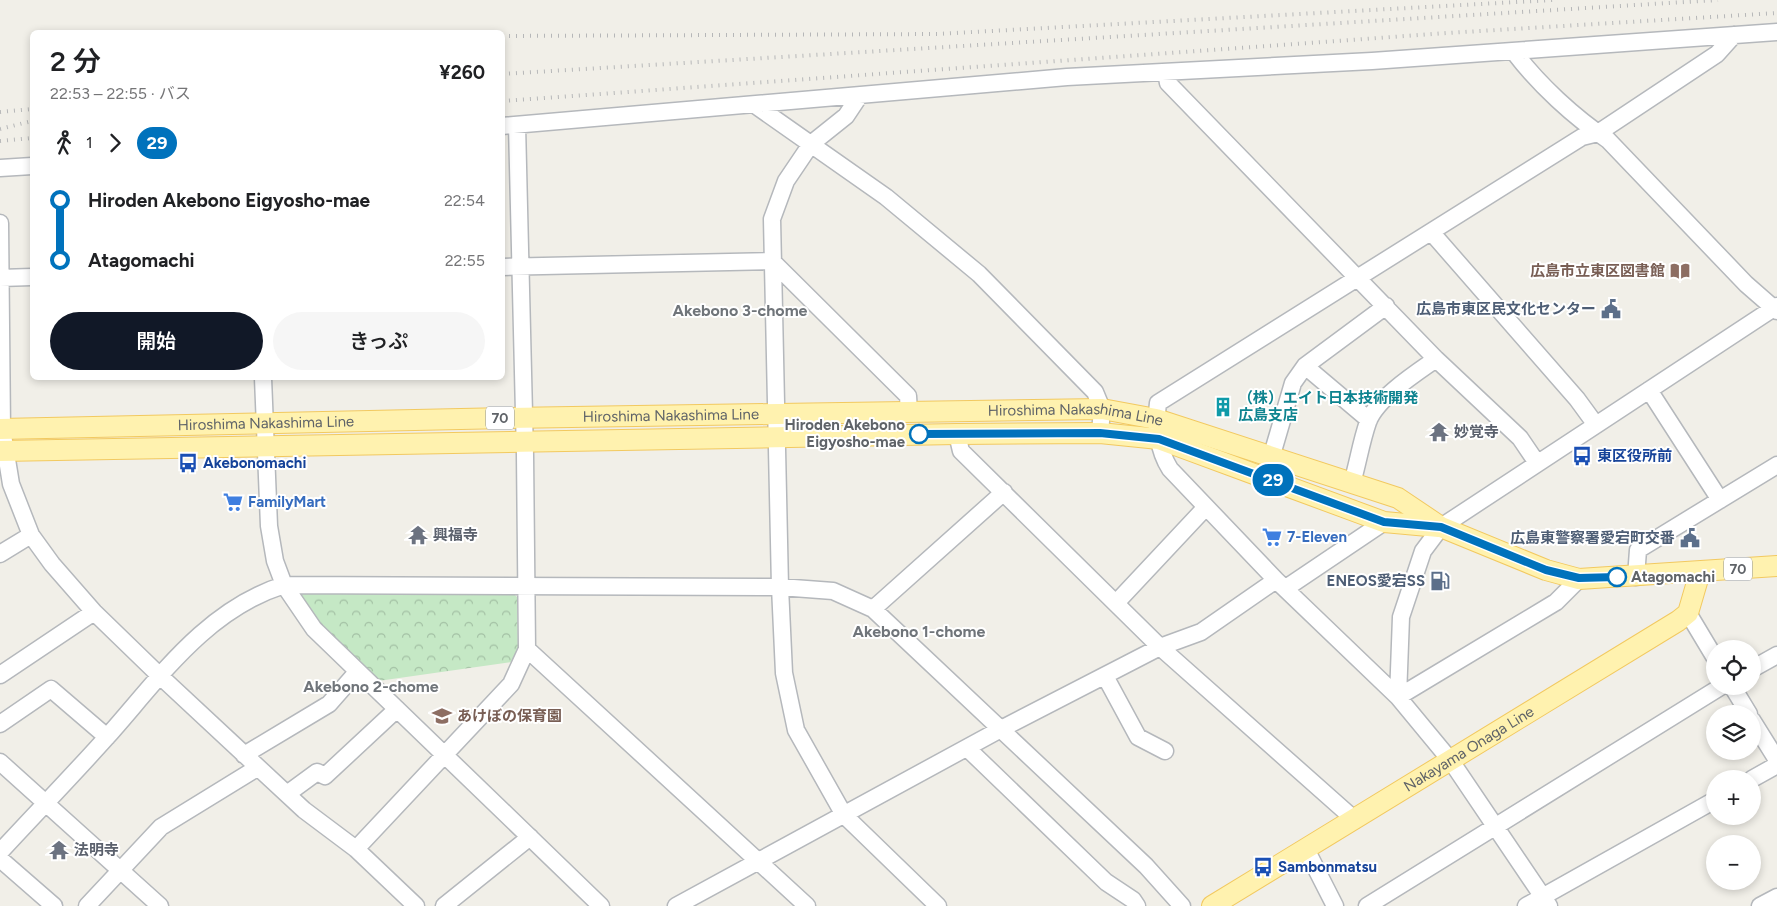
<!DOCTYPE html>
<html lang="ja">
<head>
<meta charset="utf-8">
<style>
  :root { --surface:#fff; --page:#f6f6f6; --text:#202124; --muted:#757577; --accent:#111827 }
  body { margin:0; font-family:Figtree,"Noto Sans JP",sans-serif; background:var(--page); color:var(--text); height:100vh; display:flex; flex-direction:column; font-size:19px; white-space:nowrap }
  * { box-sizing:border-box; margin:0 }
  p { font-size:16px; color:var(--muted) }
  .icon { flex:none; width:28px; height:28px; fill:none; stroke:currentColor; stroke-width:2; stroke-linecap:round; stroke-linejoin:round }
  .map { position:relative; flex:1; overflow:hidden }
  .details { position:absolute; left:30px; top:30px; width:475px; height:350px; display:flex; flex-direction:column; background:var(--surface); border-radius:8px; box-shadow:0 2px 8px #0003 }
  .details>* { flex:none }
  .badge { padding:0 10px; border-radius:16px; font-size:18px; line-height:32px }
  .fabs { position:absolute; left:1706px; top:640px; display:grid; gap:10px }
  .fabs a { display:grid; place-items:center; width:55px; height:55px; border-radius:50%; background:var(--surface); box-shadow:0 2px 8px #0003; font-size:25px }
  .map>.badge { position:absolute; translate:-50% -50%; box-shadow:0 0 0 2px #fff }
  .legs { display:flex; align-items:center; gap:8px; height:55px; padding:0 20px; font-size:16px }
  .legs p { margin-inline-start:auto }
  .headline { display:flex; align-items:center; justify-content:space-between; height:85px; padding:0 20px }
  h1 { font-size:28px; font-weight:600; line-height:38px }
  .cta { display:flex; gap:10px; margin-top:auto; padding:10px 20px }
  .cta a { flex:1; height:58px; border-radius:30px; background:var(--accent); color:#fff; font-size:20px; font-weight:600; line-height:58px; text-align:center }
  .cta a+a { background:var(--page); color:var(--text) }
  ul { padding:0 20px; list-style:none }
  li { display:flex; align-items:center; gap:18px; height:60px; font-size:19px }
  li i { display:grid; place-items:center; width:8px; height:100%; margin:0 6px; background:currentColor }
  li i::after { content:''; width:12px; height:12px; margin:-6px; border:4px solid; border-radius:50%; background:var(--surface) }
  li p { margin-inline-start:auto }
  li:first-child i { background:linear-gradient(#0000 50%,currentColor 0) }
  li:last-child i { background:linear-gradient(currentColor 50%,#0000 0) }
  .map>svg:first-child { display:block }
  .forest { fill:url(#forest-crowns) }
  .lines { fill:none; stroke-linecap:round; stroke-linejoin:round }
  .minor-casing { stroke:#b5b8bc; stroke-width:19 }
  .major-casing { stroke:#f2c960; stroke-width:22 }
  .minor { stroke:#fff; stroke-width:16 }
  .major { stroke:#fff2af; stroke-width:20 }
  .rail { stroke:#b6b7b8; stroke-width:4; stroke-dasharray:1 6; stroke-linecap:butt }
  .line-1-casing { stroke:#fff; stroke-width:11 }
  .line-1 { stroke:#0072bc; stroke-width:8 }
  .stop-1-dot { fill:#fff; stroke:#0072bc; stroke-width:2.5 }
  .labels { text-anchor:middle; stroke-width:4; stroke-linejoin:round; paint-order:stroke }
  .shield { fill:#fff; stroke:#8f9295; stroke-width:1 }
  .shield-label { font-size:14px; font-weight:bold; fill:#5f6368 }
  .education-label { font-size:15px; font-weight:bold; fill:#785e54; stroke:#fff; text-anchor:end }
  .service-label { font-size:15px; font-weight:bold; fill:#4e5e75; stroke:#fff; text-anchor:end }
  .culture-label { font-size:15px; font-weight:bold; fill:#0d838f; stroke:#fff; text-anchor:start }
  .street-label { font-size:15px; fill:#5f6368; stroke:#fff }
  .stop-label { font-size:15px; font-weight:bold; fill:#5f6368; stroke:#fff; text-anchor:end }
  .worship-label { font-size:15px; font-weight:bold; fill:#5b616d; stroke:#fff; text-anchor:start }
  .transit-label { font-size:15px; font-weight:bold; fill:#164399; stroke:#fff; text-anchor:start }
  .shop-label { font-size:15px; font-weight:bold; fill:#366cbe; stroke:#fff; text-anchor:start }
  .neighbourhood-label { font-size:16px; font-weight:bold; fill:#70757a; stroke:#fff }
</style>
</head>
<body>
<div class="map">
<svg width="1777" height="906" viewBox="0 0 1777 906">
  <defs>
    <pattern id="forest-crowns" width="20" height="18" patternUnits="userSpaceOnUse" patternTransform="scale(1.25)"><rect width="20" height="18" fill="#c5e8c5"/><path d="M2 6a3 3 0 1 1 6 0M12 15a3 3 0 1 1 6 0" fill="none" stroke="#a3c0a4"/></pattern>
  </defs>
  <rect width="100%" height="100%" fill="#f1efe8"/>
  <!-- forest -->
  <path class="forest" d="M509,590L517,597L518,650L512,662L378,681L335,642L298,597L300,591Z"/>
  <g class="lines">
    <defs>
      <path id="minor" d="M1514,52C1539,85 1574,117 1608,140L1746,284L1777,311
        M1166,72L1168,83L1436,359L1520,438L1537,463
        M860,95L846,116L811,144L786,181L772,219L780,587L784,673L796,730L844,815L938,906
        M755,105L886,197L979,274L1095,392L1102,409L1100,433
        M502,126L1067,77L1372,61L1777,32
        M0,168L32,166
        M0,223L2,429L11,484L31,535L52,564L94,612L159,675L304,810L356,849L416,906
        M1432,233L1577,399L1596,425
        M502,267L772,261L908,396L909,412
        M0,278L32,277
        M1305,366L1369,420
        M263,378L269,526L275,561L284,585L314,629L601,906
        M1649,390L1720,500
        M957,434L961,451L1160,647L1355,820
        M1271,458L1293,383L1305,366L1386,306
        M1352,483C1358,463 1361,442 1368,422C1377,398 1416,373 1436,359
        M0,554L31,535
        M1636,577L1638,550L1777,465
        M1286,588L1384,522
        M1116,603L1206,507
        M873,609L1004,492
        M1688,613L1715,658
        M527,649L807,906
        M1752,669L1777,655
        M0,675L94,612
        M1105,676L1138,737L1165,751
        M1732,686L1749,714
        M1398,697L1401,617L1423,551L1441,527L1777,306
        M1398,697L1556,602L1579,579
        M1752,720L1777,760
        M0,724L51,689L107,737
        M967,748L1106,882L1133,900L1137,906
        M244,755L329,704L357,672
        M0,762L160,906
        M1752,779L1777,765
        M287,794L317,772L325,776L397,709
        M352,846L356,849L511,684L527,649L525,455L517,125
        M1306,849L1335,906
        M0,852C35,814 71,777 106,738C158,680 205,610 284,585L780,587L833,591L873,609L1146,866L1182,906
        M0,859L54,906
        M87,906L161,827L257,768
        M444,906L530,837
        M676,906L1001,729L1160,647L1201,632L1276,580
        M1367,906L1722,686
        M1526,906L1715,800
        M1549,906L1451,761L1398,697L1276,580L1170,469C1158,450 1155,425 1158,403L1582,137L1598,133L1717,54L1734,35
        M1760,906L1777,897"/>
      <g id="major">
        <path id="s1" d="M0,429L507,418L1102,409L1156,419L1398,498L1441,527L1546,570L1579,579L1777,566"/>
        <path d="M0,451L957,434L1100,433L1159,439L1384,522L1439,527"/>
        <path id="s2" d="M1212,906L1678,621L1688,613L1700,572"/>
      </g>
    </defs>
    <!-- minor casing -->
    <use href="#minor" class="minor-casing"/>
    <!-- major casing -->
    <use href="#major" class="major-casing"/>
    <!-- minor -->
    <use href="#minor" class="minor"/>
    <!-- major -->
    <use href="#major" class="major"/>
    <!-- rail -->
    <path class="rail" d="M502,36L937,34L1553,0
      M502,74L1718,0
      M502,101L1447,33L1777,13
      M0,112L32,109
      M0,129L32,121
      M0,141L32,138"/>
  </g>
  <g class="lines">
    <defs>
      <path id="line-1" d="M919,434L1100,433L1159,439L1384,522L1441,527L1546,570L1579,578L1617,577"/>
    </defs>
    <!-- line-1 casing -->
    <use href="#line-1" class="line-1-casing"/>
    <!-- line-1 -->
    <use href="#line-1" class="line-1"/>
  </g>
  <!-- icons -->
  <defs>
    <symbol id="library-bare" viewBox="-9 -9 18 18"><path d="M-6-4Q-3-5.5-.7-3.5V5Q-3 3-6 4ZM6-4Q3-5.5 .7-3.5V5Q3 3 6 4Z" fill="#8d6e63" stroke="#fff" stroke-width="2.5" paint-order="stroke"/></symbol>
    <symbol id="civic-bare" viewBox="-9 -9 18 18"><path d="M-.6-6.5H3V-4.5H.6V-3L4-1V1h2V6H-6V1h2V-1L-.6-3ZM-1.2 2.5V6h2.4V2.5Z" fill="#5c6f8a" stroke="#fff" stroke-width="2.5" paint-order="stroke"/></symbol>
    <symbol id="building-bare" viewBox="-9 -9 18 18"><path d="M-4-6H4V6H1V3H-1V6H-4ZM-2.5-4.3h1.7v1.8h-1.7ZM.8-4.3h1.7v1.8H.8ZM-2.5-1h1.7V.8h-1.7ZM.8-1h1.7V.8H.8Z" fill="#0f9aa8" stroke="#fff" stroke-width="2.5" paint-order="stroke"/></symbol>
    <symbol id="temple-bare" viewBox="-9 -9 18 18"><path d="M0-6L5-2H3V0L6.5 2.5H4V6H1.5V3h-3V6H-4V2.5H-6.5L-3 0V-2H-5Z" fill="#6b7280" stroke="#fff" stroke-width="2.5" paint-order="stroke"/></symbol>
    <symbol id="bus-bare" viewBox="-9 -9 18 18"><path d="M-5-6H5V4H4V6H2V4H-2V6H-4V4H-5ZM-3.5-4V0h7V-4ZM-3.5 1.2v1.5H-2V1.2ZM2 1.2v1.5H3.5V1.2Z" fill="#1a4fb4" stroke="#fff" stroke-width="2.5" paint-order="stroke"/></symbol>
    <symbol id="supermarket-bare" viewBox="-9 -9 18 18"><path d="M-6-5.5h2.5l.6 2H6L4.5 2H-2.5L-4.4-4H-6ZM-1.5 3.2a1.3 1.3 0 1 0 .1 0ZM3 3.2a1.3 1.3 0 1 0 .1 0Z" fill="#3f7fe0" stroke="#fff" stroke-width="2.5" paint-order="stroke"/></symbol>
    <symbol id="fuel-bare" viewBox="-9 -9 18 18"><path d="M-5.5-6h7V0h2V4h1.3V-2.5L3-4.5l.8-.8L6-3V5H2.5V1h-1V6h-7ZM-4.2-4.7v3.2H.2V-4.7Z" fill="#5c6f8a" stroke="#fff" stroke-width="2.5" paint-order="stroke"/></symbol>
    <symbol id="school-bare" viewBox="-9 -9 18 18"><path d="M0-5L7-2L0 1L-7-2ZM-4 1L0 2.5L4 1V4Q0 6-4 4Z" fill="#8d6e63" stroke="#fff" stroke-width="2.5" paint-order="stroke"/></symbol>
  </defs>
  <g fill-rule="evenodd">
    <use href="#library-bare" x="1666" y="257" width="28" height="28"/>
    <use href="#civic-bare" x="1597" y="295" width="28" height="28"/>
    <use href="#building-bare" x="1209" y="393" width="28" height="28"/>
    <use href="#temple-bare" x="1425" y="418" width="28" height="28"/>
    <use href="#bus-bare" x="1568" y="442" width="28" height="28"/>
    <use href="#bus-bare" x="174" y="449" width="28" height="28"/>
    <use href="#supermarket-bare" x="219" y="488" width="28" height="28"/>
    <use href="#temple-bare" x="404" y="521" width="28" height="28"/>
    <use href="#supermarket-bare" x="1258" y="523" width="28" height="28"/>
    <use href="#civic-bare" x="1676" y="524" width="28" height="28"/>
    <use href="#fuel-bare" x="1426" y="567" width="28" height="28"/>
    <use href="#school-bare" x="428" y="702" width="28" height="28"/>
    <use href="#temple-bare" x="45" y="836" width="28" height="28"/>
    <use href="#bus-bare" x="1249" y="853" width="28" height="28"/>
  </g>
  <!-- markers -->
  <g class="stop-1-dot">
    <circle cx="919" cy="434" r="9"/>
    <circle cx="1617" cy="577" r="9"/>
  </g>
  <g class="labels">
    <!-- shield labels -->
    <g class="shield">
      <rect x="486" y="406.5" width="28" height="23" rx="4"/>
      <rect x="1724" y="557.5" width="28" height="23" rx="4"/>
    </g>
    <g class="shield-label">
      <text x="500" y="423">70</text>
      <text x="1738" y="574">70</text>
    </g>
    <!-- education labels -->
    <g class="education-label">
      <text x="1665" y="276">広島市立東区図書館</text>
      <text x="457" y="721" text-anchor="start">あけぼの保育園</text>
    </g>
    <!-- service labels -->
    <g class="service-label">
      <text x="1596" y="314">広島市東区民文化センター</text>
      <text x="1675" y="543">広島東警察署愛宕町交番</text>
      <text x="1425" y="586">ENEOS愛宕SS</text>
    </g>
    <!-- culture labels -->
    <g class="culture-label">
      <text x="1238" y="403">（株）エイト日本技術開発<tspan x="1238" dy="17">広島支店</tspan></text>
    </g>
    <!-- street labels -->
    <g class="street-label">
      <text dy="5" stroke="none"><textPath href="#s1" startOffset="671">Hiroshima Nakashima Line</textPath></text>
      <text dy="5" stroke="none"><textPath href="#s1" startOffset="1076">Hiroshima Nakashima Line</textPath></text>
      <text dy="5" stroke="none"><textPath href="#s1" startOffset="266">Hiroshima Nakashima Line</textPath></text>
      <text dy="5" stroke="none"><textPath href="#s2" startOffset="301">Nakayama Onaga Line</textPath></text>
    </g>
    <!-- stop labels -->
    <g class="stop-label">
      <text x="905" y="430">Hiroden Akebono<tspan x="905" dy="17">Eigyosho-mae</tspan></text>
      <text x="1631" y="582" text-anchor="start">Atagomachi</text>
    </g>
    <!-- worship labels -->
    <g class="worship-label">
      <text x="1454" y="437">妙覚寺</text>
      <text x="433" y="540">興福寺</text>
      <text x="74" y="855">法明寺</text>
    </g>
    <!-- transit labels -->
    <g class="transit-label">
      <text x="1597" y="461">東区役所前</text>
      <text x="203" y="468">Akebonomachi</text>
      <text x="1278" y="872">Sambonmatsu</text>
    </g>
    <!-- shop labels -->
    <g class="shop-label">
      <text x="248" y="507">FamilyMart</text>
      <text x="1287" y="542">7-Eleven</text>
    </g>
    <!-- neighbourhood labels -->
    <g class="neighbourhood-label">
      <text x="740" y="316">Akebono 3-chome</text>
      <text x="919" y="637">Akebono 1-chome</text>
      <text x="371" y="692">Akebono 2-chome</text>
    </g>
  </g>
</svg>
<div class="fabs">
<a><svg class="icon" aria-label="locate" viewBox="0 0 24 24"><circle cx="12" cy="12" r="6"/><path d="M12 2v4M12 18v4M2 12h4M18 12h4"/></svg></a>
<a><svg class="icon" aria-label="layers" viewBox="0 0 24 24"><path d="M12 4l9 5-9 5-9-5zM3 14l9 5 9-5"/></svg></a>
<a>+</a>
<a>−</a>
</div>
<b class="badge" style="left:1273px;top:480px;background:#0072bc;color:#fff">29</b>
<section class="details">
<div class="headline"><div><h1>2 分</h1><p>22:53 – 22:55 · バス</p></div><b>¥260</b></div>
<div class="legs"><svg class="icon" aria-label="walk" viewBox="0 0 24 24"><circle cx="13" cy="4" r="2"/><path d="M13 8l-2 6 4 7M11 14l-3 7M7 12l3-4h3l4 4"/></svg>1<svg class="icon" aria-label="forward" viewBox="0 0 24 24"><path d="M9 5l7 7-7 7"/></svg><b class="badge" style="background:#0072bc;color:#fff">29</b></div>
<ul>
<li><i style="color:#0072bc"></i><b>Hiroden Akebono Eigyosho-mae</b><p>22:54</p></li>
<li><i style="color:#0072bc"></i><b>Atagomachi</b><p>22:55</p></li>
</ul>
<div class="cta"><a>開始</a><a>きっぷ</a></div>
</section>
</div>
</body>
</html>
